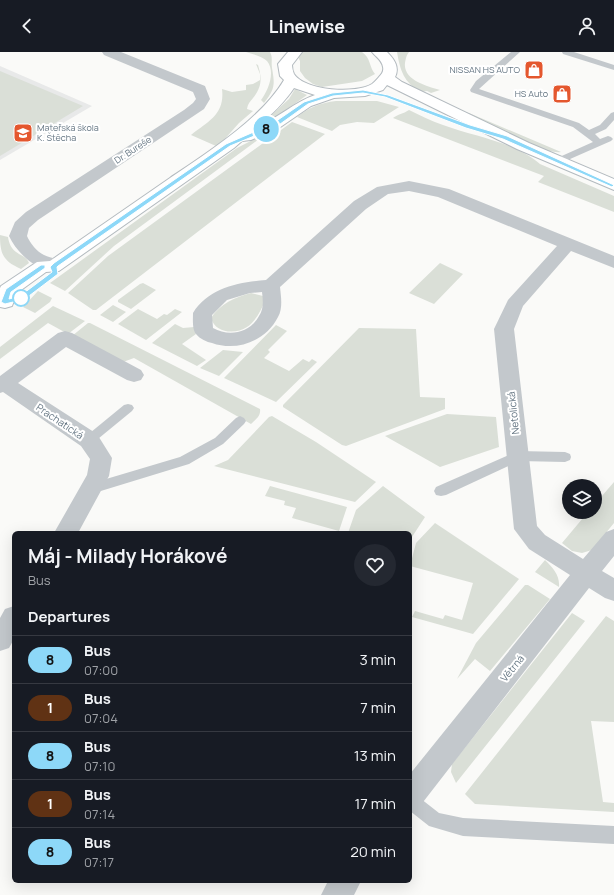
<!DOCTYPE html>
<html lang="en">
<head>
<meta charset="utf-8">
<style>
  :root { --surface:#171b24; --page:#242831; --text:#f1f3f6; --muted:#9ea1a6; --line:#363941 }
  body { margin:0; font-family:Manrope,sans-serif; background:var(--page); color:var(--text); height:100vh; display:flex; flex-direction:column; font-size:15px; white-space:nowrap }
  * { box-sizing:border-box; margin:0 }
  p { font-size:13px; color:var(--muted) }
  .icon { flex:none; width:22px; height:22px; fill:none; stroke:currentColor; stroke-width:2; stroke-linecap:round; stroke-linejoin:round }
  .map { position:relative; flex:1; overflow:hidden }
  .panel { position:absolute; left:12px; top:479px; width:400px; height:352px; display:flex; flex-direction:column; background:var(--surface); border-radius:6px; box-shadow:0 4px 16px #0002 }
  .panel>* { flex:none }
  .badge { padding:0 8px; border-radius:13px; font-size:14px; line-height:26px }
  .fabs { position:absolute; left:562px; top:427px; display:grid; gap:8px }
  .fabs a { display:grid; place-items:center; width:40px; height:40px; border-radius:50%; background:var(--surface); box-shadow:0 4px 16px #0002; font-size:20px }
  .map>.badge { position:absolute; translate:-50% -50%; box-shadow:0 0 0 2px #fff }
  h2 { padding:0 16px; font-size:15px; line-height:36px }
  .round { display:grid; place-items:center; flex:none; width:42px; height:42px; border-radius:21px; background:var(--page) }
  .head { display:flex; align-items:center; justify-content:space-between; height:68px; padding:0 16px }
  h1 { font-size:19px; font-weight:700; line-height:30px }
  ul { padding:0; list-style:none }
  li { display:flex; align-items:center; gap:12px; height:48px; padding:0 16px; border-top:1px solid var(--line) }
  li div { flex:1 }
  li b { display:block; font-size:15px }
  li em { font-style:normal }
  li .badge { min-width:44px; font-weight:700; text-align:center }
  header { display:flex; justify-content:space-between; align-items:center; height:52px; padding:0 16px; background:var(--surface); font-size:18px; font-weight:700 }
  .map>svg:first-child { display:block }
  .built { fill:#e8e9e9 }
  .green { fill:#dadfd7 }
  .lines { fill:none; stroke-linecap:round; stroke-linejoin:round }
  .secondary-casing { stroke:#b3babf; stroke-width:2 }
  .lane { fill:#c3c8cc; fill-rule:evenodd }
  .street { fill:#c3c8cc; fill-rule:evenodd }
  .secondary { fill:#fff; fill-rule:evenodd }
  .line { fill:#8dd8f8; stroke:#fff }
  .stop-dot { fill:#fff; stroke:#8dd8f8; stroke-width:2 }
  .labels { text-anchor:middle; stroke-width:4; stroke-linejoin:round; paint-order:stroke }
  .far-poi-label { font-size:9px; fill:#657683; stroke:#fff; text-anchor:end }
  .far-street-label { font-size:9px; fill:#657683; stroke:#fff }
  .street-label { font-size:10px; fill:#657683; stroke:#fff }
</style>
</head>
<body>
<header><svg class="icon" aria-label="back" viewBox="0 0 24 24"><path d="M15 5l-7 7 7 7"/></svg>Linewise<svg class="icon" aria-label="person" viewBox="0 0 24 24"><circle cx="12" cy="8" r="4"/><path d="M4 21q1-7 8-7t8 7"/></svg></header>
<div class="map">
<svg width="614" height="843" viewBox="0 0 614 843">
  <rect width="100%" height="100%" fill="#fafaf8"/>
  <!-- built -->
  <path class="built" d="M0,14L92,54L0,108Z"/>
  <!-- green -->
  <path class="green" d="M246,0H270C273,5 271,10 272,16C275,33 275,37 264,51L261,48C268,39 276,20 267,9C262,4 252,2 246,0Z
    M303,0H362C371,6 369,15 375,22L362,29L322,35L313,32L305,26L300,19V9L297,3Z
    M397,0H409C406,4 406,6 405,11C403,28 427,34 440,38L431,41L427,39L421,40C404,31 400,18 397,0Z
    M256,12L258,13C262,26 262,35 253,46C250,50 248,51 247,57L253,59L239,71L223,89L216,94L191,83C209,69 225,62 222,37L232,40L246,38V33L253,32L260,28V22Z
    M0,19L83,54L0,104Z
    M295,37L307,43L275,66L269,65L289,47Z
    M336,49H377L399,55L374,71L357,70L340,73L332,79L297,65C310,55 320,51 336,49Z
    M409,58C420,63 431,69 443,73C475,85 513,89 540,112L614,144V160L538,130L544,124L393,66C398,62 403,62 409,58Z
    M463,60L469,61L561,100C541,103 484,70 463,60Z
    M292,70L325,82L96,258H93L68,241L108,204Z
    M270,79L114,194L65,239L50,231L237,96Z
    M0,183L8,185C11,205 25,200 29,211L21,217C3,209 0,202 0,183Z
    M440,211L463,222L434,252L409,241Z
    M143,231L156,238L131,257L118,250V248L140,232Z
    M38,239L52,246L50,250L35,261L23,255Z
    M251,241L263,244L265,249C261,258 256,269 247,275C235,283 215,281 211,266C220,252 235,245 251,241Z
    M113,253L126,260L113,270L100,263Z
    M53,254L85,269L68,282L48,271L0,307V295Z
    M138,257L157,267L164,262L167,263L175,257L182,260L146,288L118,272Z
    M88,271H90L260,357C261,364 256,367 251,372L134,306L123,310L72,284Z
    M175,272L183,276L194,275L196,282L182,292L206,308L197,314L152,291Z
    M276,273L287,279L268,298L270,300L264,306L289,319L303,307L309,310L312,307L317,310L276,350L224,326Z
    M359,276L416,277L420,345L445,346V357L346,394L342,393L283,355V353Z
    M223,298L243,300L219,324L200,316Z
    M447,362L496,365L499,395L440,415L385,384Z
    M272,364L316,390L376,430L355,450L214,414L228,408L269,365Z
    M614,430V471L592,498L582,501L572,499L562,491L588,460H595V452Z
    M270,434L347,455L339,479L292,466L296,456L284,453L285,449L265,444Z
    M383,434L425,465L410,488V481H348L356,458Z
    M435,471L519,527L473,582L412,565L415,559L443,567L445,563L462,568L473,531L410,514L416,491Z
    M545,508C553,516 560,523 559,535L535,520Z
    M525,533H528L550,547L490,619L475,607L457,627L476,591Z
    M572,561L585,569L456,731L451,720L452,712Z
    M606,564L614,569V670L591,669L603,750L614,751V760L475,752L465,742Z"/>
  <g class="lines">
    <defs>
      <path id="secondary" d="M288,0H302L292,13C292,15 293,20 294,22C305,39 356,42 372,32C375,30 377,27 379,25C382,22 384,19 383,15C382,8 376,5 372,0H387C394,7 400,15 395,25L402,30L529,91L614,127V138L517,97L387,33L383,38L365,44L334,46L311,54L279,76L251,88L242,89L234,96L59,219L46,220L17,241L12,254L5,256L0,255V236L1,234L37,210L50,209C90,181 130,154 170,126C207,101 261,67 284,28L280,24L278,12ZM294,36L315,43C294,50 279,66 258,74C272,62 284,51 294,36Z"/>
    </defs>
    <!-- secondary casing -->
    <use href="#secondary" class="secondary-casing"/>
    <!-- lane -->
    <path class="lane" d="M511,0H520L479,37L579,71L589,78L600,73L611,61L614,60V68L606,77L595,82L600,87L608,84L611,85L613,87L611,89L561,111H555L553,109L555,107L593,90L573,75L471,40L470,38L476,29Z
      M562,0H574L614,13V18L563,2Z
      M128,352L132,353L134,356L132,359L93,391L89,393L85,391L83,388L85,385L124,353Z
      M240,364L244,366L246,369L244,372L223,392L189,412L91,442L86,441L84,437L86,433L180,405L215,386L236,366Z
      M518,399L565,400L570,402L571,405L570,408L565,410L519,409L446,443L441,444L436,443L434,439L436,435Z
      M410,741L416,743L439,761L463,766L614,774V792L463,784L429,774L410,759Z"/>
    <!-- street -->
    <path class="street" d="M102,0H121L205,34L210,47L204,57L38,168L29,176L27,184C30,191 37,200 44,203C52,207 60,206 65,213L62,217C40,223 18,203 9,184L15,170L26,160L184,58L193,51L196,47L193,40L104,3Z
      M409,129L449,137L614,204V216L571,199L523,254L514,277L537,474L545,483L583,507L606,480L614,477V504L602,519L614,526V549L605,546L589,536L420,754L410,758V722L570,523L529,497L514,477L494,277L508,248L557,194L438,145L409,139L388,142L366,157L280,235C281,245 283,256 278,265C266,289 237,300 212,291C207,290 200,287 196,282C192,277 193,267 193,261C208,236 239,230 266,228L354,149L377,135ZM262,240C263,248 264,257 259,264C250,281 229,285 213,276L212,263L227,248L250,241Z
      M65,279L72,281L141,318L144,323L141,328L134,330L127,328L66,295L18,331L97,382L112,406L109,424L78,481H54L87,423L90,407L81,394L3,340L0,341V324L58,281Z
      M14,554V587L9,596L0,599V566L5,557Z
      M328,829H361L354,843H321Z"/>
    <!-- secondary -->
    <use href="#secondary" class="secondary"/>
  </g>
  <!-- line -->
  <path class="line" d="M363,38L388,43L470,73L507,84L614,133L612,135L503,87L466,76L385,45L363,41L333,44L308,52L276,75L230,94L58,214L57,215L58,222L25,247L5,252L1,250L6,237L41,213H45V216L11,240L9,247L20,244L52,220L50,215L54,211L226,92L272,72L304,50L332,41Z"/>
  <!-- icons -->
  <defs>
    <symbol id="shop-square" viewBox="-11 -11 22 22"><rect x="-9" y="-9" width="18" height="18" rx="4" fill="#e4572e" stroke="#fff"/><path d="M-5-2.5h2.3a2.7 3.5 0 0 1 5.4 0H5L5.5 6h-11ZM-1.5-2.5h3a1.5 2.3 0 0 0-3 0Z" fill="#fff"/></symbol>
    <symbol id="school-square" viewBox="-11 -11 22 22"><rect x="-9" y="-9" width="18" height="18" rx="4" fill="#e4572e" stroke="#fff"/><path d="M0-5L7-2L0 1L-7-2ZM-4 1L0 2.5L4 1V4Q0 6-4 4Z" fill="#fff"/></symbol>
  </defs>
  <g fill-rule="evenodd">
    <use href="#shop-square" x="523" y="7" width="22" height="22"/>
    <use href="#shop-square" x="551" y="31" width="22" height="22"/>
    <use href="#school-square" x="12" y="70" width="22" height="22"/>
  </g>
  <!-- markers -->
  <circle class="stop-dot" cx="21" cy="246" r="8"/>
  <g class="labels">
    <!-- far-poi labels -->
    <g class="far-poi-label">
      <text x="520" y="21">NISSAN HS AUTO</text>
      <text x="548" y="45">HS Auto</text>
      <text x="37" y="79" text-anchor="start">Mateřská škola<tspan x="37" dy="10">K. Štěcha</tspan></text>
    </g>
    <!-- far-street labels -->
    <g class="far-street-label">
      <text transform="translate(133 98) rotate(-33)" y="3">Dr. Bureše</text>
    </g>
    <!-- street labels -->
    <g class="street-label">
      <text transform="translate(513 361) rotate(-96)" y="4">Netolická</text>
      <text transform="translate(60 369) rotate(34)" y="4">Prachatická</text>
      <text transform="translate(512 616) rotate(-51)" y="4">Větrná</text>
    </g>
  </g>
</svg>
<div class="fabs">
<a><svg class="icon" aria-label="layers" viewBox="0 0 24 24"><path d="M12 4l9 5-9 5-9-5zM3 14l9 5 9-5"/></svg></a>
</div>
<b class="badge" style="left:266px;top:77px;background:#8dd8f8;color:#111">8</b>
<section class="panel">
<div class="head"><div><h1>Máj - Milady Horákové</h1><p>Bus</p></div><a class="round"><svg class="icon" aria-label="heart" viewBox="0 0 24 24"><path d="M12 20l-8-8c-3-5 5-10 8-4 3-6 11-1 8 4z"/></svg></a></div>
<h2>Departures</h2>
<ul>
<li><span class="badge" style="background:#8dd8f8;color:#111">8</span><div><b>Bus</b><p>07:00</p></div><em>3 min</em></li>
<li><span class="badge" style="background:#603214;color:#fff">1</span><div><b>Bus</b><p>07:04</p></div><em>7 min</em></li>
<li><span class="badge" style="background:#8dd8f8;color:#111">8</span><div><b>Bus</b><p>07:10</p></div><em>13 min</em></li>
<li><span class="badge" style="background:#603214;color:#fff">1</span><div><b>Bus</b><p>07:14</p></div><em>17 min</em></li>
<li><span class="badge" style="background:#8dd8f8;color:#111">8</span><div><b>Bus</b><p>07:17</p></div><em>20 min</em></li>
</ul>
</section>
</div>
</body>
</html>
